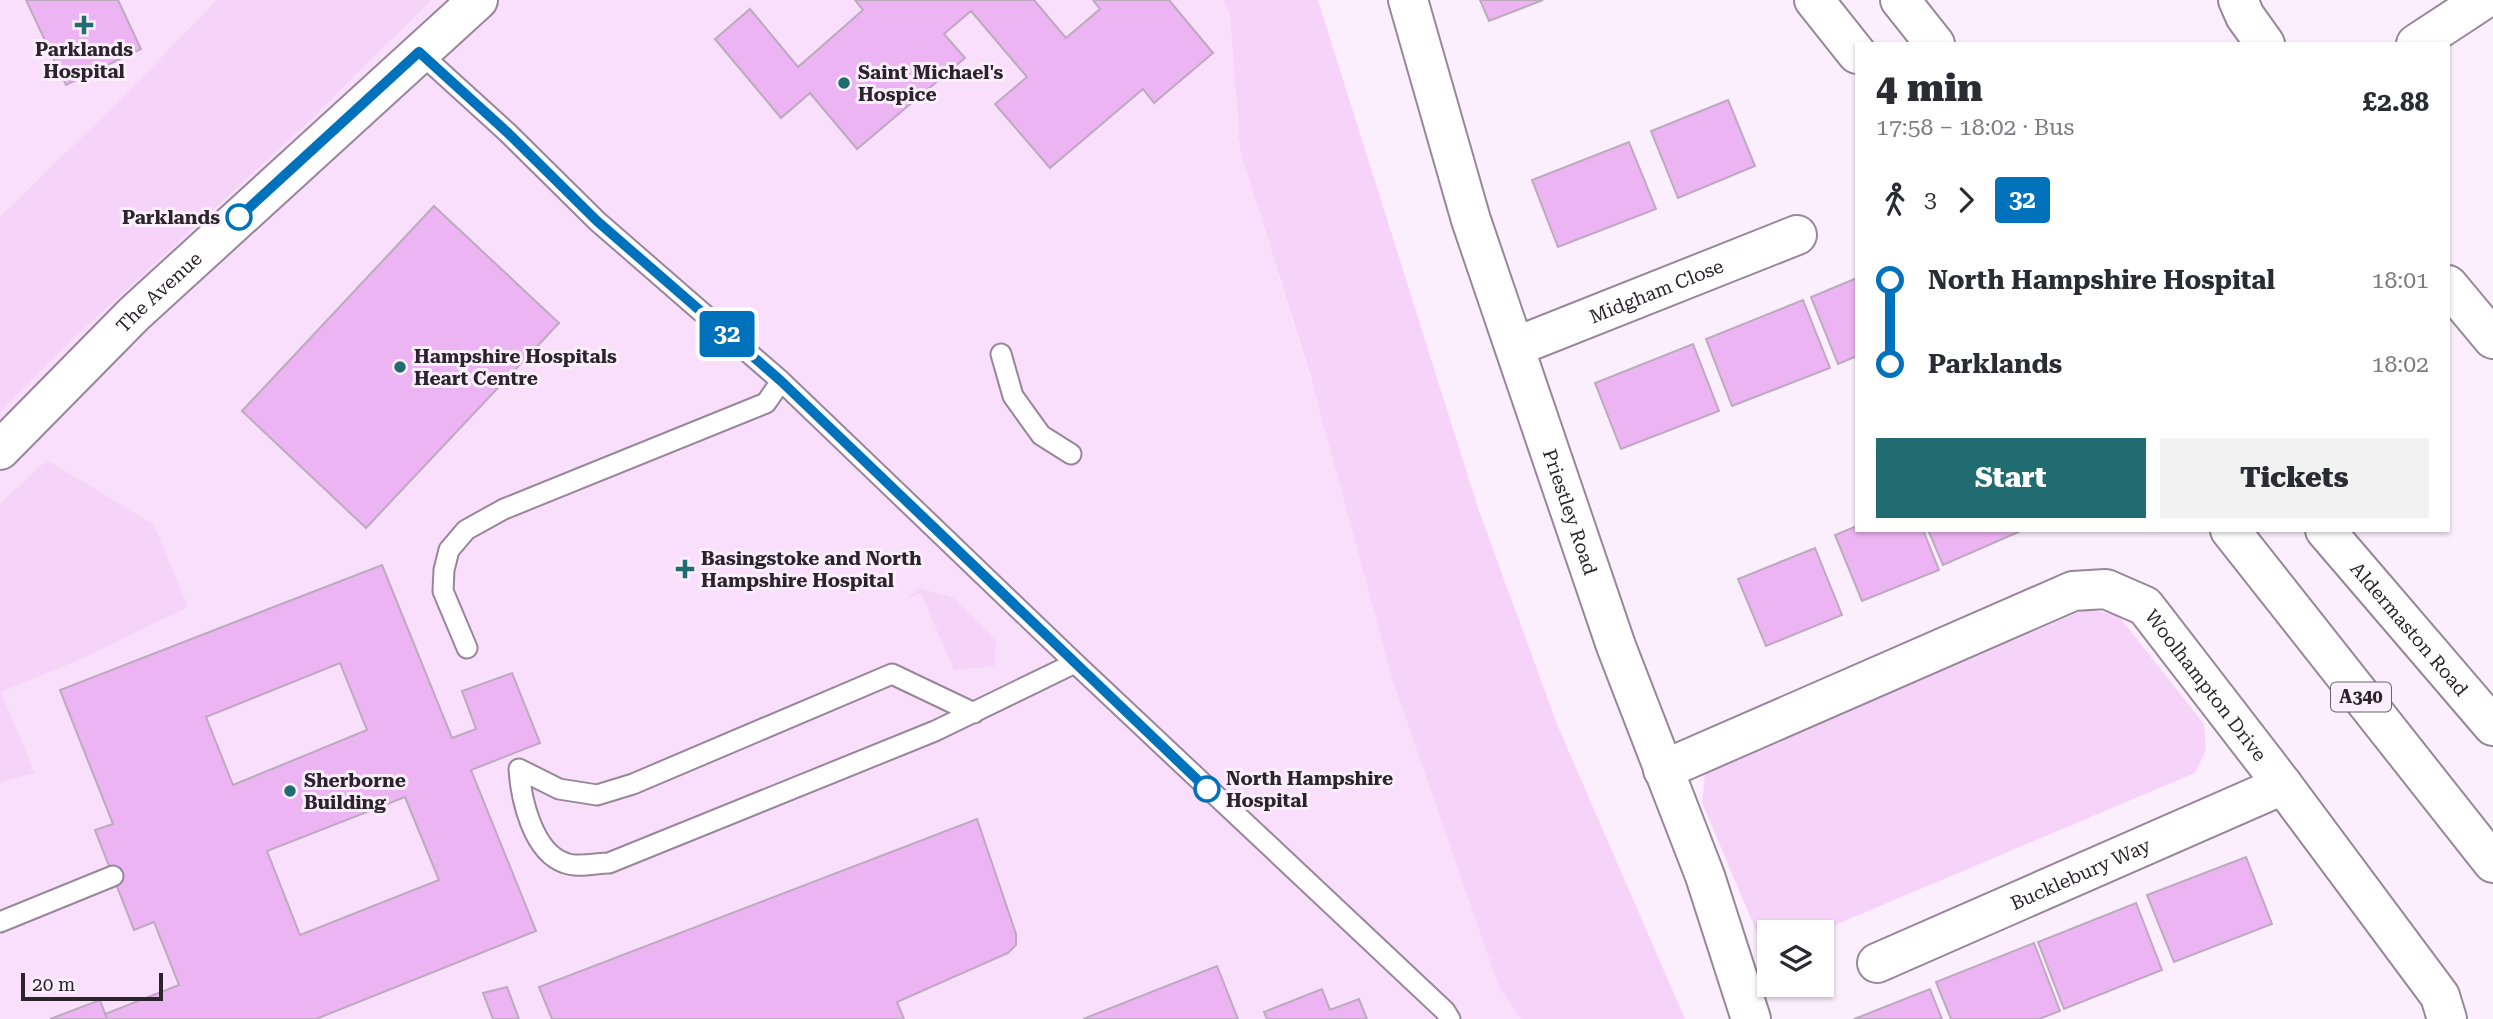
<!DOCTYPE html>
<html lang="en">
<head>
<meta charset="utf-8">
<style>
  :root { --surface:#fff; --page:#f2f2f3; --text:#2b2b33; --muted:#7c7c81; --accent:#206c70 }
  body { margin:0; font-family:"Roboto Serif",serif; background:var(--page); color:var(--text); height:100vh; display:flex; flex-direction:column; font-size:26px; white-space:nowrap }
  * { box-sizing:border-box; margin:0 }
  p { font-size:23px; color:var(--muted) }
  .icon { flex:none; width:38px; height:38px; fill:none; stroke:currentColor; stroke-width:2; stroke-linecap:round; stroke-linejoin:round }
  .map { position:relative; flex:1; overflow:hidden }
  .side { position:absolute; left:1855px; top:42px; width:595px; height:490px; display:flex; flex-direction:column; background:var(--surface); border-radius:0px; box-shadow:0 2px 5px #0004 }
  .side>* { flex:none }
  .badge { padding:0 14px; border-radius:5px; font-size:24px; line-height:46px }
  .controls { position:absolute; left:1757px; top:920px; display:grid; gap:14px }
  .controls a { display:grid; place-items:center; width:77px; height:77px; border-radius:0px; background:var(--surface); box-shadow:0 2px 5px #0004; font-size:35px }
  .scale { position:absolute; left:21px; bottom:18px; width:142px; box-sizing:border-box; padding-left:7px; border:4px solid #2c242c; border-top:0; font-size:19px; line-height:24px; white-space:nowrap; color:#2c242c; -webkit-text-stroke:5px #fceffd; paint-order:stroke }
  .map>.badge { position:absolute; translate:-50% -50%; box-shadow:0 0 0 4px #fff }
  .legs { display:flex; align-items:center; gap:10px; height:77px; padding:0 21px; font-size:23px }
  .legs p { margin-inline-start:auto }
  .overview { display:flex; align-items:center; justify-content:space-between; height:119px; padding:0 21px }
  h1 { font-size:38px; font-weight:800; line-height:52px }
  .button { display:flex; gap:14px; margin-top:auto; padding:14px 21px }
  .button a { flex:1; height:80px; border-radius:0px; background:var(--accent); color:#fff; font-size:28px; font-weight:800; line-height:80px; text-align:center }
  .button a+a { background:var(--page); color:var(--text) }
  ul { padding:0 21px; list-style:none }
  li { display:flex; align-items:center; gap:24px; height:84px; font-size:26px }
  li i { display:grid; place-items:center; width:10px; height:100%; margin:0 9px; background:currentColor }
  li i::after { content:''; width:18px; height:18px; margin:-9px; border:5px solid; border-radius:50%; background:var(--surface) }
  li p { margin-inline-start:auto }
  li:first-child i { background:linear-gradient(#0000 50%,currentColor 0) }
  li:last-child i { background:linear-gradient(currentColor 50%,#0000 0) }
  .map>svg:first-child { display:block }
  .built { fill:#f9dffb }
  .green { fill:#f6d4f9 }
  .building { fill:#ecb4f2; stroke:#bdaabf; stroke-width:2; fill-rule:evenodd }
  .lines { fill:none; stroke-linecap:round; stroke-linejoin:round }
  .lane-casing { stroke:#98869a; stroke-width:23 }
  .street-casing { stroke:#98869a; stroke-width:42 }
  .secondary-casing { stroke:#98869a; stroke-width:42 }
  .primary-casing { stroke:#98869a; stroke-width:42 }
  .lane { stroke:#fff; stroke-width:19 }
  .street { stroke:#fff; stroke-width:38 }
  .secondary { stroke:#fff; stroke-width:38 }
  .primary { stroke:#fff; stroke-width:38 }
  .line-1-casing { stroke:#fff; stroke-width:16 }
  .line-1 { stroke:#0072bc; stroke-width:10 }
  .poi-dot { fill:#206c70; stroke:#fceffd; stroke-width:2.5 }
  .stop-1-dot { fill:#fff; stroke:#0072bc; stroke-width:3.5 }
  .labels { text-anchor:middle; stroke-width:6; stroke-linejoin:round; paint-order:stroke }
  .shield { fill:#fceffd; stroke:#6a616b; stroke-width:2 }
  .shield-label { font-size:18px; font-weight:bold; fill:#2c242c }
  .poi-label { font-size:19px; font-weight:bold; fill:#2c242c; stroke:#fceffd; text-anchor:start }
  .stop-label { font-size:19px; font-weight:bold; fill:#2c242c; stroke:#fceffd; text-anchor:end }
  .street-label { font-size:19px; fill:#2c242c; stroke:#fceffd }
</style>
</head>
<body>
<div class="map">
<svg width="2493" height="1019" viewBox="0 0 2493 1019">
  <rect width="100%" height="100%" fill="#fceffd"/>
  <!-- built -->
  <path class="built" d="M0,0H1223L1230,13L1240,151L1499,987L1521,1019H0Z"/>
  <!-- green -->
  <path class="green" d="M217,0H431L306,124L75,337L0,412V217L122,98Z
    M1223,0H1318L1478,508L1557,724L1685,1019H1521L1499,987L1393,681L1309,371L1240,151L1230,14Z
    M47,460L154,525L188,607L81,659L1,692L35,773L0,782V504Z
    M918,588L954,598L996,640L995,666L954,670L921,593L908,598Z
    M2086,609L2118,615L2204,724L2206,750L2195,773L1816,933H1769V953L1766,954L1702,803L1705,773Z"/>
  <!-- building -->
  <path class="building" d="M26,0H118L141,49L66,85Z
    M855,0H1034L1066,38L1100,9L1093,0H1169L1213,53L1154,103L1143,89L1050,168L995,104L1027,77L971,11L944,34L965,58L857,149L810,93L781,118L715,39L750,9L798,67L863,10Z
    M1480,0H1543L1489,21Z
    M1728,100L1755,166L1678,198L1651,131Z
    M1629,142L1656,209L1558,247L1532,180Z
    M434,206L559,323L366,528L242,411Z
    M1857,278V356L1838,364L1811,297Z
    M1803,300L1830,368L1732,406L1706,339Z
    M1693,344L1719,411L1621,449L1595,383Z
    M1857,526V530H1923L1939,570L1862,601L1835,535Z
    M1928,530H2023L1943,565Z
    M1815,548L1842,615L1766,646L1738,579Z
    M382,565L452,738L476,729L462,691L512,673L540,743L471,770L536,931L316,1019H107L105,1014L179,985L154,922L134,930L95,830L113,824L60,690ZM340,663L367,730L233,785L206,717ZM405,797L439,880L300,935L267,851Z
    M977,819L1016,934V945L1008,953L897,1002L904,1019H552L539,987Z
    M2246,857L2272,924L2174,962L2147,895Z
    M2136,903L2162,970L2064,1009L2038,942Z
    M2034,943L2060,1011L2039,1019H1951L1936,982Z
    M1217,966L1238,1019H1083Z
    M507,987L519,1019H493L483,993Z
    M1322,989L1330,1010L1359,999L1367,1019H1267L1264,1012Z
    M1930,989L1942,1019H1854Z
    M100,1000L107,1019H50Z"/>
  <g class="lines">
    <defs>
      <path id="lane" d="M419,52L508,133L597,221L781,381L1075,663L1445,1011L1450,1019
        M1001,354L1013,396L1041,435L1071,454
        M467,648L443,591L444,570L449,550L466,530L504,509L766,403L781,381
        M974,713L892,674L633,784L597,795L559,789L519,769C521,800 533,852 565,863C577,868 597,863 609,863L935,731L1075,663
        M0,922L113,876"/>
      <g id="street">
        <path id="s1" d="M1408,0L1471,220L1616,646L1705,876L1751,1019"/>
        <path d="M2238,0L2245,16L2265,44"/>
        <path d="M2416,44L2483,0"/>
        <path d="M2448,285L2493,339"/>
        <path id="s2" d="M1515,347L1797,235"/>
        <path id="s3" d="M1663,770L2073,591L2106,589L2145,606L2283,785L2440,996L2447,1019"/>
        <path id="s4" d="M1877,963L2283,785"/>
      </g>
      <g id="secondary">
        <path id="s5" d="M0,450L134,314L478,0"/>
      </g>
      <g id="primary">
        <path d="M1814,0L1857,54"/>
        <path d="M1900,0L1935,44"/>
        <path d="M2230,530L2493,863"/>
        <path id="s6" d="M2325,530L2493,726"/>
      </g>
    </defs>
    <!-- lane casing -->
    <use href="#lane" class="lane-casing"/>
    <!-- street casing -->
    <use href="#street" class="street-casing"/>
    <!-- secondary casing -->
    <use href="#secondary" class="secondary-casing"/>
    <!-- primary casing -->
    <use href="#primary" class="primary-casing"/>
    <!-- lane -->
    <use href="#lane" class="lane"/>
    <!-- street -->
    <use href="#street" class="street"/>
    <!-- secondary -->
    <use href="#secondary" class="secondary"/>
    <!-- primary -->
    <use href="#primary" class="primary"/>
  </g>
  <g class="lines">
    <defs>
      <path id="line-1" d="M239,217L419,52L508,133L597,221L781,381L1207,789"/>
    </defs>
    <!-- line-1 casing -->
    <use href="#line-1" class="line-1-casing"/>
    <!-- line-1 -->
    <use href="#line-1" class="line-1"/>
  </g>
  <!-- markers -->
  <g class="poi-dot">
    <path d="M80.5 14.5h7v7h7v7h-7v7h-7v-7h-7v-7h7z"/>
    <circle cx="844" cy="83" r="7"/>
    <circle cx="400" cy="367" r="7"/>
    <path d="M681.5 558.5h7v7h7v7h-7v7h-7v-7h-7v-7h7z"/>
    <circle cx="290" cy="791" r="7"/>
  </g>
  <g class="stop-1-dot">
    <circle cx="239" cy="217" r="12"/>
    <circle cx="1207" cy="789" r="12"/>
  </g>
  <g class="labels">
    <!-- shield labels -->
    <rect class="shield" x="2331" y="682.5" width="60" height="29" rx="5"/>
    <g class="shield-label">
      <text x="2361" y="703">A340</text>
    </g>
    <!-- poi labels -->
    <g class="poi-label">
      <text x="84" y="56" text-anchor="middle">Parklands<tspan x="84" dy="22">Hospital</tspan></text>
      <text x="858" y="79">Saint Michael's<tspan x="858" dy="22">Hospice</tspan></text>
      <text x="414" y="363">Hampshire Hospitals<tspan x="414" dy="22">Heart Centre</tspan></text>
      <text x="701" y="565">Basingstoke and North<tspan x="701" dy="22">Hampshire Hospital</tspan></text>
      <text x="304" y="787">Sherborne<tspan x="304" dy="22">Building</tspan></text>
    </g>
    <!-- stop labels -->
    <g class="stop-label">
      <text x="220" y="224">Parklands</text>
      <text x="1226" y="785" text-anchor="start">North Hampshire<tspan x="1226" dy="22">Hospital</tspan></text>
    </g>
    <!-- street labels -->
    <g class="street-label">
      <text dy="7" stroke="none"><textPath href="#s2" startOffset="152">Midgham Close</textPath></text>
      <text dy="7" stroke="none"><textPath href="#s5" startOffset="224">The Avenue</textPath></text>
      <text dy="7" stroke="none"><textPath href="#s1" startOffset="537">Priestley Road</textPath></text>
      <text dy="7" stroke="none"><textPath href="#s6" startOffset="130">Aldermaston Road</textPath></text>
      <text dy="7" stroke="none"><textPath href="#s3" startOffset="623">Woolhampton Drive</textPath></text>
      <text dy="7" stroke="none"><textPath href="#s4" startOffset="222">Bucklebury Way</textPath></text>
    </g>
  </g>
</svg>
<div class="controls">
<a><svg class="icon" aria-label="layers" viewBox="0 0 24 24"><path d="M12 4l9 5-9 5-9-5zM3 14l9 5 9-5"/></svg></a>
</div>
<div class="scale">20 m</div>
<b class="badge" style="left:727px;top:334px;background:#0072bc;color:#fff">32</b>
<section class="side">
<div class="overview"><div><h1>4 min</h1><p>17:58 – 18:02 · Bus</p></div><b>£2.88</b></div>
<div class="legs"><svg class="icon" aria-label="walk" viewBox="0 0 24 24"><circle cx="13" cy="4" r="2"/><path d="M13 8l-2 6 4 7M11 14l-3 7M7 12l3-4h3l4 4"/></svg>3<svg class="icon" aria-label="forward" viewBox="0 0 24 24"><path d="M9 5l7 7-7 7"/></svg><b class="badge" style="background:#0072bc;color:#fff">32</b></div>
<ul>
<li><i style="color:#0072bc"></i><b>North Hampshire Hospital</b><p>18:01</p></li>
<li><i style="color:#0072bc"></i><b>Parklands</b><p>18:02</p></li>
</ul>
<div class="button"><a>Start</a><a>Tickets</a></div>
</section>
</div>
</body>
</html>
